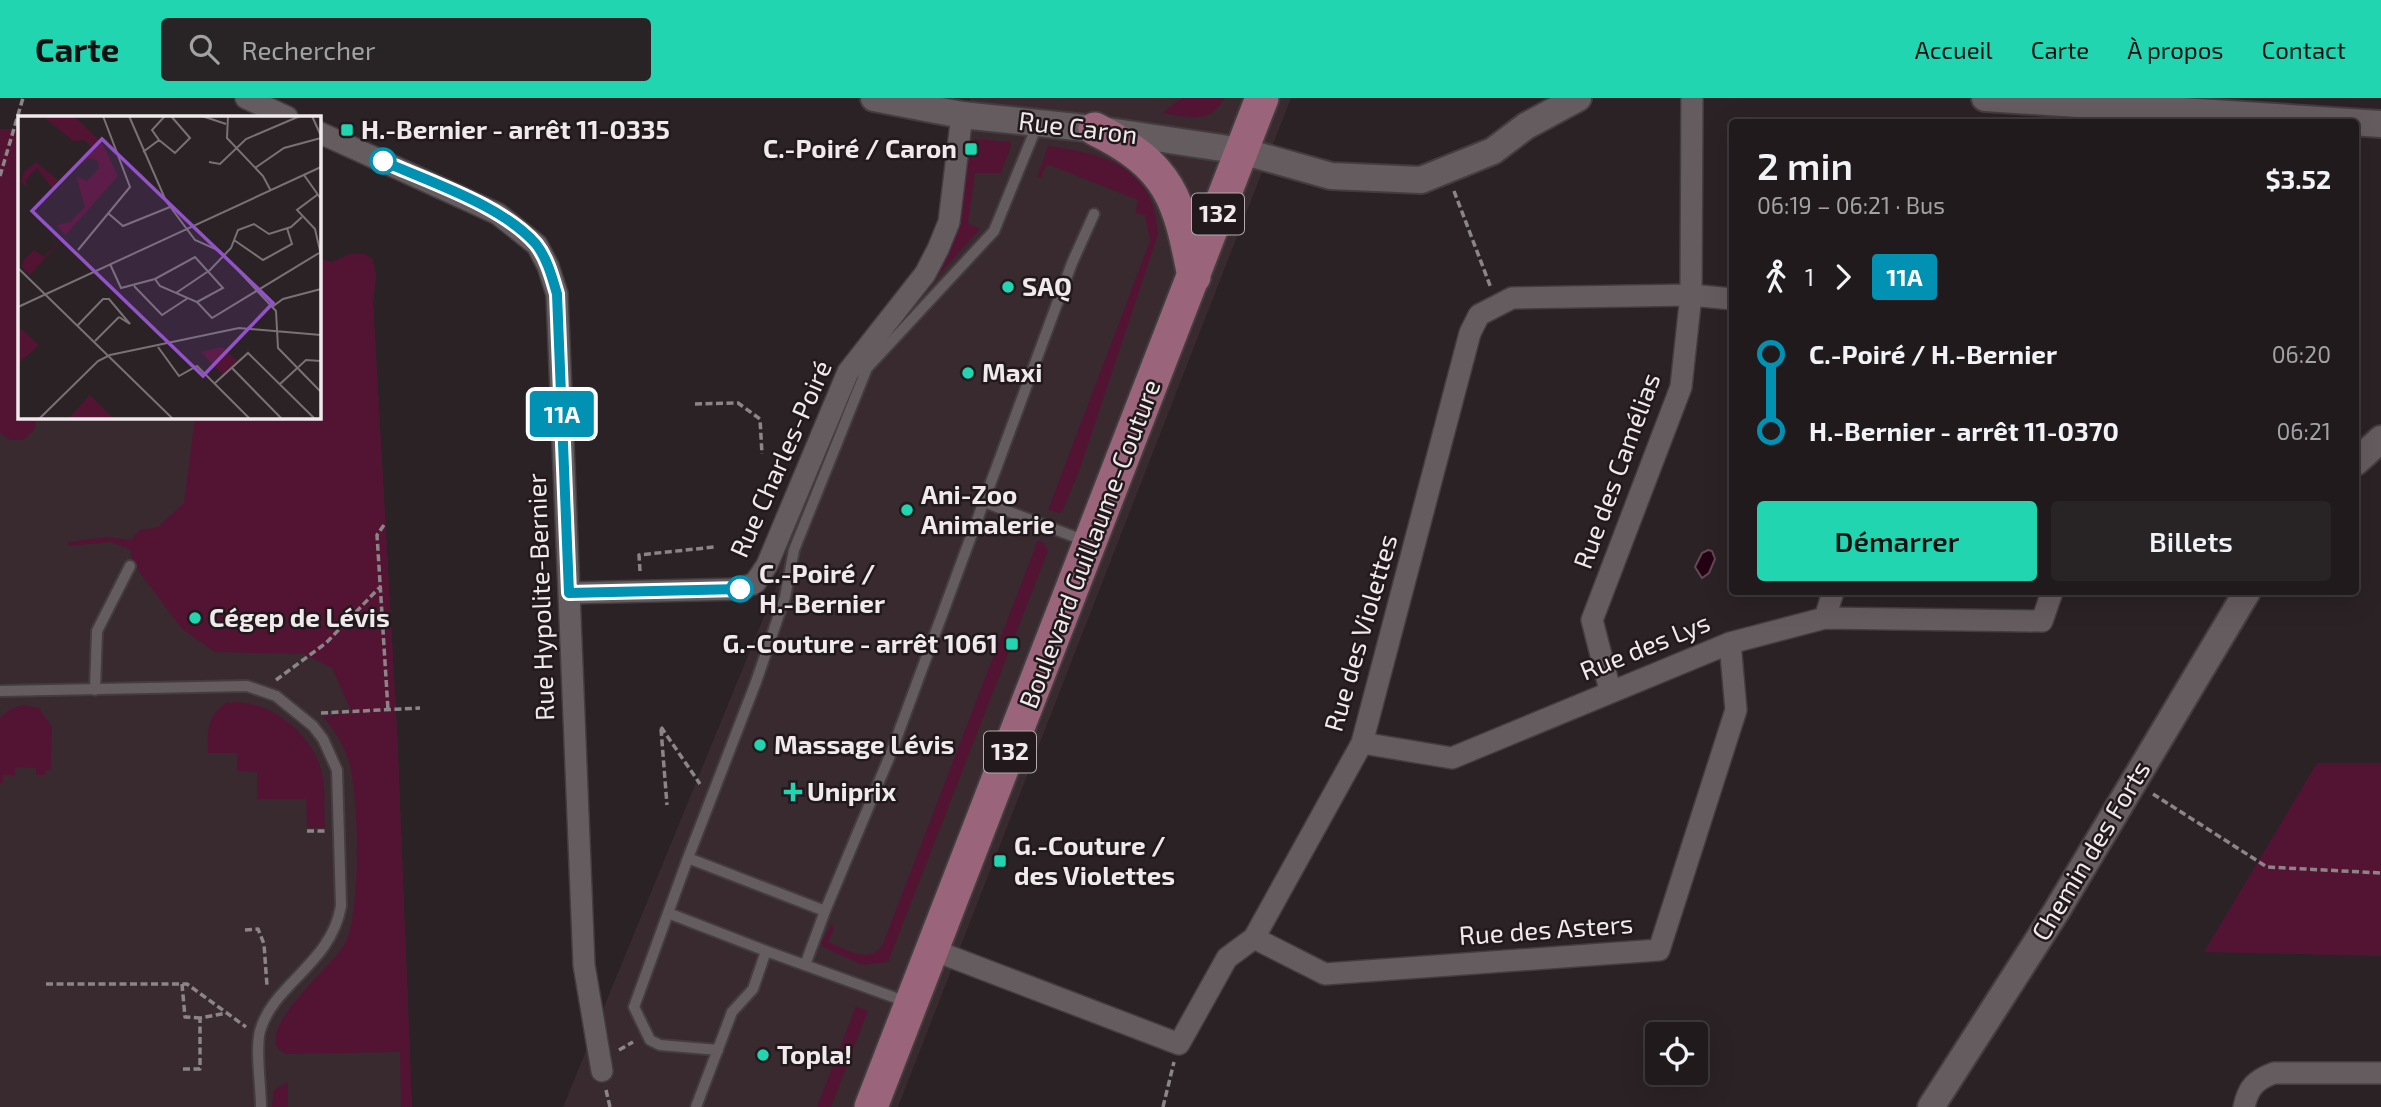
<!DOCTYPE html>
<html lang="fr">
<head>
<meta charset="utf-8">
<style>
  :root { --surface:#201a1c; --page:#282325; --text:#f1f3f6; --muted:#a2a1a3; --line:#3d383b; --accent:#20d5b0 }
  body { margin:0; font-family:"Exo 2",sans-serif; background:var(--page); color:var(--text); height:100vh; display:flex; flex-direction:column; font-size:26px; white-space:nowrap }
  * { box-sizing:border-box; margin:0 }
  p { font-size:23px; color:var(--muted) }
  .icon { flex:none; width:38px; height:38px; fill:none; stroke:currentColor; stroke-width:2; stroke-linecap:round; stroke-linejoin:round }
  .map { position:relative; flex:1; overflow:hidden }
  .drawer { position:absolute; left:1729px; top:21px; width:630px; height:476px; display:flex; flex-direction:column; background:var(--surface); border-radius:7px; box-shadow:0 7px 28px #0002,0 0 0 2px var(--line) }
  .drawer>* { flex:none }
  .badge { padding:0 14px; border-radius:5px; font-size:24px; line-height:46px }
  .fabs { position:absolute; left:1645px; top:924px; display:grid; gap:14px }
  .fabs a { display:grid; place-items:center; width:63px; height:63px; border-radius:7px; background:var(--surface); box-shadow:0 7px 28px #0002,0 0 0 2px var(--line); font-size:35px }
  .map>.badge { position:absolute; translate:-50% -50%; box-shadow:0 0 0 4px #fff }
  .legs { display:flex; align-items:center; gap:10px; height:77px; padding:0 28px; font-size:23px }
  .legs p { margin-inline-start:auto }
  .overview { display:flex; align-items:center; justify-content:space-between; height:119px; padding:0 28px }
  h1 { font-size:38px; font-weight:600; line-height:52px }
  .button { display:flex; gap:14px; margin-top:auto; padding:14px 28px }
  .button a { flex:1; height:80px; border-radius:7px; background:var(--accent); color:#111; font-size:28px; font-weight:600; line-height:80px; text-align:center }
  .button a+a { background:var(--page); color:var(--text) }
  ul { padding:0 28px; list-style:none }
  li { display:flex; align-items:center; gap:24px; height:77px; font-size:26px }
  li i { display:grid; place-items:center; width:10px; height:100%; margin:0 9px; background:currentColor }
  li i::after { content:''; width:18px; height:18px; margin:-9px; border:5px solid; border-radius:50%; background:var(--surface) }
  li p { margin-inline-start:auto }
  li:first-child i { background:linear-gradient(#0000 50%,currentColor 0) }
  li:last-child i { background:linear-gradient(currentColor 50%,#0000 0) }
  header { display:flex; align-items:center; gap:42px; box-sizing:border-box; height:98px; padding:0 35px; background:var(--accent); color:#111 }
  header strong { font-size:33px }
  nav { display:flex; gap:38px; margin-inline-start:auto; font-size:24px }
  .search { width:490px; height:63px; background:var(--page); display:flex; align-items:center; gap:18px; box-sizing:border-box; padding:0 24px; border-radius:7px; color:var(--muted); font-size:26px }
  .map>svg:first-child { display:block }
  .built { fill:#382a2f }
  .green { fill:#531434 }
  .water { fill:#240213; stroke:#614854; stroke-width:2 }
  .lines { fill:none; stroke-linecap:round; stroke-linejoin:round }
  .service-casing { stroke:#443d3f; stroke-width:14 }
  .minor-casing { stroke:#443d3f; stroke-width:24 }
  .tertiary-casing { stroke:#443d3f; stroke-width:30 }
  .primary-casing { stroke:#443d3f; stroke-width:37 }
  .path { stroke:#8c8588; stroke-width:3.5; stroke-dasharray:7 3.5; stroke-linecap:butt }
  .service { stroke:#655c5f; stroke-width:10 }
  .minor { stroke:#655c5f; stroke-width:21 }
  .tertiary { stroke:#655c5f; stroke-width:26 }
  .primary { stroke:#9a647b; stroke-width:33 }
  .line-1-casing { stroke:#fff; stroke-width:16 }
  .line-1 { stroke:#0091b3; stroke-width:10 }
  .poi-dot { fill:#20d5b0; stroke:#21191c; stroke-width:2.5 }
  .stop-1-dot { fill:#fff; stroke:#0091b3; stroke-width:3.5 }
  .labels { text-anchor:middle; stroke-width:5; stroke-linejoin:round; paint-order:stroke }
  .shield { fill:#21191c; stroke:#b2abae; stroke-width:2 }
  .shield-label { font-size:24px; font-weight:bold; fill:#f0eaec }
  .street-label { font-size:26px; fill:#f0eaec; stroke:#21191c }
  .poi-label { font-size:26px; font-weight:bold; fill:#f0eaec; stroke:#21191c; text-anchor:start }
  .stop-label { font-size:26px; font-weight:bold; fill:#f0eaec; stroke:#21191c; text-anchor:start }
  .inset-road { fill:none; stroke:#797275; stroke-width:2 }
  .view { fill:#9252c8; fill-opacity:0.15; stroke:#9252c8; stroke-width:3.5 }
  .inset-edge { fill:none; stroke:#f0eaec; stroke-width:3.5 }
</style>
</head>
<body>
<header>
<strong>Carte</strong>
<div class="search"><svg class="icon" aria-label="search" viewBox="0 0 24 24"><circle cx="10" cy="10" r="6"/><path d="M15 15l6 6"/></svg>Rechercher</div>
<nav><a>Accueil</a><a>Carte</a><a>À propos</a><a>Contact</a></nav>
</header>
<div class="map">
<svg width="2381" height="1009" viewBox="0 0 2381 1009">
  <rect width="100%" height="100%" fill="#2a2225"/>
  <!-- built -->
  <path class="built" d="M970,0H1291L898,1009H563L779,482V461L854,278L933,183L950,152L962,104Z
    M0,31H19V318H318L319,160L332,164L350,156H364L372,160L376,177L373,204L397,632L412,1009H0Z"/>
  <!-- green -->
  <path class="green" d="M1182,0H1224C1211,27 1186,19 1162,15Z
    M0,31H19V318L37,319L34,332L23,342H10L0,335Z
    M975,41L1010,44L1011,48L1001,75H975L968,125L980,131L933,183L950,152L959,122L966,50Z
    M1048,48C1107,56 1155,69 1158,137L1081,368L1063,412L1059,415L1048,412L1150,143L1145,117L1135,115L1138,102L1047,66L1041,79L1037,80Z
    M350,156H364L372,160L376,177L373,204L397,632L412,1009H401L400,954L287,956C243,940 336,866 346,844C361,812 359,698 349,664C344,646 334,633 323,618L352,615L332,570L304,556L215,554L182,531L131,463V452L111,444L69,448L68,444L107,439L131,442L140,432L158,429L184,405L195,319L318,318L319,160L332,164Z
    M1038,442L1044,445L1048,453L888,864L862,867L823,849L821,846L831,826L834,831L828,844C848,852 869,867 883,846Z
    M226,605C266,599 309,632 321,671C326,689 324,711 325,730H307L306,701H257V674L237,673V655H208C207,633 207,619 226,605Z
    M22,607L39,610L52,629L51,672H46L45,677H36V670L15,669V677H3V685L0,686V620L9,612Z
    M2317,665H2381V858L2204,854Z
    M856,908L868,913L831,1009H817Z
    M288,984V1009H272L274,992Z"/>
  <!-- water -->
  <path class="water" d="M1708,452L1712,453L1715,461L1709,475L1702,480L1695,469L1702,455Z"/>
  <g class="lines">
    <defs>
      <path id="service" d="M984,404L1088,444
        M95,592L97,533L130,468
        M0,593L247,588L276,598L313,628L323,641L337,672L341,808C331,866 273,886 260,933C255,952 261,988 261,1009
        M688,760L756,584L785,499L794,452L867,270L994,133L1038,25
        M825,813L891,655L1072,165L1094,116
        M668,815L688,760L825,813L805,867
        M718,952L660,947L650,942L634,909L668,815L766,853
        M696,1009L732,914L753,891L766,853L907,904"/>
      <path id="minor" d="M246,0L287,19
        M318,34L498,116L537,147L548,168L557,196L584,867L602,973
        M569,495L740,491L755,485L767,467L848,274L925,176L938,151L949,124L962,17
        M1825,520L1833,494
        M1610,592L1592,522L1681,289L1691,197L1692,0
        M1362,645L1452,660L1730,545L1825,520L2042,523L2052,494
        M1254,840L1325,876L1659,852L1736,612L1730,545
        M933,852L1179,946L1227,860L1254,840L1362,645L1470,235L1479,217L1512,200L1691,197L1732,201
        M2244,1009C2248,990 2255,982 2274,975H2381"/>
      <path id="tertiary" d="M874,0L962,17L1095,31L1242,53L1331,78L1421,82L1493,53L1526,28L1578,0
        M1985,0L2381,26
        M2356,364L2381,341
        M1931,1009L2056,814L2247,494"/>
      <path id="primary" d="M1095,31C1170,68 1179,100 1194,179
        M871,1009L1262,0"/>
    </defs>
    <!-- service casing -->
    <use href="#service" class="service-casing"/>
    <!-- minor casing -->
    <use href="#minor" class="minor-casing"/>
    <!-- tertiary casing -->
    <use href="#tertiary" class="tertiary-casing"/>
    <!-- primary casing -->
    <use href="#primary" class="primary-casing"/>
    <!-- path -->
    <path class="path" d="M0,78L23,0
      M1454,93L1491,190
      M695,306L738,305L760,321L762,356
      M384,427L377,437L388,612
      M640,473L639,457L714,449
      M276,582L326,545L381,488
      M321,615L420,610
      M661,629L700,686
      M661,631L667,707
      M2153,696L2267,769L2381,775
      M307,733H326
      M245,832L258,831L264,846L267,888
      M46,886H187L246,929
      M182,886L185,919L200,920
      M619,952L633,944
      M183,971H200V920L227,915
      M606,992L610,1009
      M1163,1009L1174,964"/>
    <!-- service -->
    <use href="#service" class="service"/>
    <!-- minor -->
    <use href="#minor" class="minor"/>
    <!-- tertiary -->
    <use href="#tertiary" class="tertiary"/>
    <!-- primary -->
    <use href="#primary" class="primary"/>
  </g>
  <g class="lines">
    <defs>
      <path id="line-1" d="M383,63C429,84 502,107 536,146C547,160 552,179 557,196L569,495L740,491"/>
    </defs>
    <!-- line-1 casing -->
    <use href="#line-1" class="line-1-casing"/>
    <!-- line-1 -->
    <use href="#line-1" class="line-1"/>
  </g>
  <!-- markers -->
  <g class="poi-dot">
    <rect x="340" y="25" width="14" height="14" rx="3.5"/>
    <rect x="964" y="44" width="14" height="14" rx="3.5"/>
    <circle cx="1008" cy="189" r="7"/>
    <circle cx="968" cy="275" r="7"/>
    <circle cx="907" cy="412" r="7"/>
    <circle cx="195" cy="520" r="7"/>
    <rect x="1005" y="539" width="14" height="14" rx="3.5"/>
    <circle cx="760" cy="647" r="7"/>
    <path d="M789.5 683.5h7v7h7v7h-7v7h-7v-7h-7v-7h7z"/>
    <rect x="993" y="756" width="14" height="14" rx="3.5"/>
    <circle cx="763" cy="957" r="7"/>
  </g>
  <g class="stop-1-dot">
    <circle cx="383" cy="63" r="12"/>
    <circle cx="740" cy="491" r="12"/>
  </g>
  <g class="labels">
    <!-- shield labels -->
    <g class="shield">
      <rect x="1192" y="95.5" width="52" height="41" rx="5"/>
      <rect x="984" y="633.5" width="52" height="41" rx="5"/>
    </g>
    <g class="shield-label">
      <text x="1218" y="124">132</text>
      <text x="1010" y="662">132</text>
    </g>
    <!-- street labels -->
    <g class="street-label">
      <text transform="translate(1078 30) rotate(7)" y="9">Rue Caron</text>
      <text transform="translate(781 361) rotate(-66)" y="9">Rue Charles-Poiré</text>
      <text transform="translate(1617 373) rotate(-70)" y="9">Rue des Camélias</text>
      <text transform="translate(1090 446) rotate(-69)" y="9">Boulevard Guillaume-Couture</text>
      <text transform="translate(541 499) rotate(-92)" y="9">Rue Hypolite-Bernier</text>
      <text transform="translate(1361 535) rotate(-74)" y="9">Rue des Violettes</text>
      <text transform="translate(1645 549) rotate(-22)" y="9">Rue des Lys</text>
      <text transform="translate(2091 753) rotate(-59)" y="9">Chemin des Forts</text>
      <text transform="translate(1546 832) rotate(-4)" y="9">Rue des Asters</text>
    </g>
    <!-- poi labels -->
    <g class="poi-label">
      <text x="361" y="41">H.-Bernier - arrêt 11-0335</text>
      <text x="957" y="60" text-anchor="end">C.-Poiré / Caron</text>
      <text x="1022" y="198">SAQ</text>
      <text x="982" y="284">Maxi</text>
      <text x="921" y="406">Ani-Zoo<tspan x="921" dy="30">Animalerie</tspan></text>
      <text x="209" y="529">Cégep de Lévis</text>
      <text x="998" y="555" text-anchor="end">G.-Couture - arrêt 1061</text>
      <text x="774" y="656">Massage Lévis</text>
      <text x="807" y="703">Uniprix</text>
      <text x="1014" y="757">G.-Couture /<tspan x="1014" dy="30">des Violettes</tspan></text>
      <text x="777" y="966">Topla!</text>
    </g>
    <!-- stop labels -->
    <g class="stop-label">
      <text x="759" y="485">C.-Poiré /<tspan x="759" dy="30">H.-Bernier</tspan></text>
    </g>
  </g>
  <!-- overview -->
  <g transform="translate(18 18)">
    <rect width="303" height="303" fill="#2a2225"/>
    <path d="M25,0H56L84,27L100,60L12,159L4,151L5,145L16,134L26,141L47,119L39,109L52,106L67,91L58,60L69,65L81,52L80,45L72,42L61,48L74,32L67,24L55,25ZM18,46L40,64L34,72L19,52L7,65L10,71L3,66L6,56ZM0,210L21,229L0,248ZM204,231L219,245L205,259L183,236ZM72,279L96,303H50Z" fill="#531434"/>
    <path class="inset-road" d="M111,0L148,85L177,124L202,135L258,195L260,232L303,276M184,0L208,8M210,0L209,22L245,60L253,75M294,0L303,20M141,24L157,37L172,22L153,0M125,36L141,24L134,14L147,0M191,46L202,48L228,23L282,0M237,52L266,32L303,22M286,59L303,83M299,79L279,94L297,113L303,139M91,98L105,110L152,91M216,124L245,144L274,128L269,112M60,134L112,71L85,0M92,148L103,172L137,163L177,141L205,172L179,186M0,152L155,303M137,163L142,170L179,186L194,202L301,137M116,170L144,199L170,182M158,177L192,154L213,132L220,114L236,108L251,118L273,111L284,101M0,191L303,51M254,191L265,183L303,173M60,209L85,183H91L112,208L101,201M77,225L101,201M140,231L161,260L179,250L232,303M213,251L264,303M197,267L230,237L297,303M262,268L288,244L303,245M21,303L80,245L92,239L221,212L303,219"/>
    <path class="view" d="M84,23L255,187L185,260L14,95Z"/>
    <rect width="303" height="303" class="inset-edge"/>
  </g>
</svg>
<div class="fabs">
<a><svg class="icon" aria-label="locate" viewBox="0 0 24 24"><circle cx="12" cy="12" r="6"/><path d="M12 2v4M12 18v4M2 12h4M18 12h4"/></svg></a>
</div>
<b class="badge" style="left:562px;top:316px;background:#0091b3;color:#fff">11A</b>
<section class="drawer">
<div class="overview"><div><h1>2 min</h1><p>06:19 – 06:21 · Bus</p></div><b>$3.52</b></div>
<div class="legs"><svg class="icon" aria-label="walk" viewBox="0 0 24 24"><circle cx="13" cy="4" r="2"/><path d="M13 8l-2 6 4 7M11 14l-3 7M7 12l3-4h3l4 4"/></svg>1<svg class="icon" aria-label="forward" viewBox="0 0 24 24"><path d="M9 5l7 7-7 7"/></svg><b class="badge" style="background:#0091b3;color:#fff">11A</b></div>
<ul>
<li><i style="color:#0091b3"></i><b>C.-Poiré / H.-Bernier</b><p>06:20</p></li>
<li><i style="color:#0091b3"></i><b>H.-Bernier - arrêt 11-0370</b><p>06:21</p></li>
</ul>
<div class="button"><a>Démarrer</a><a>Billets</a></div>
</section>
</div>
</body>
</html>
